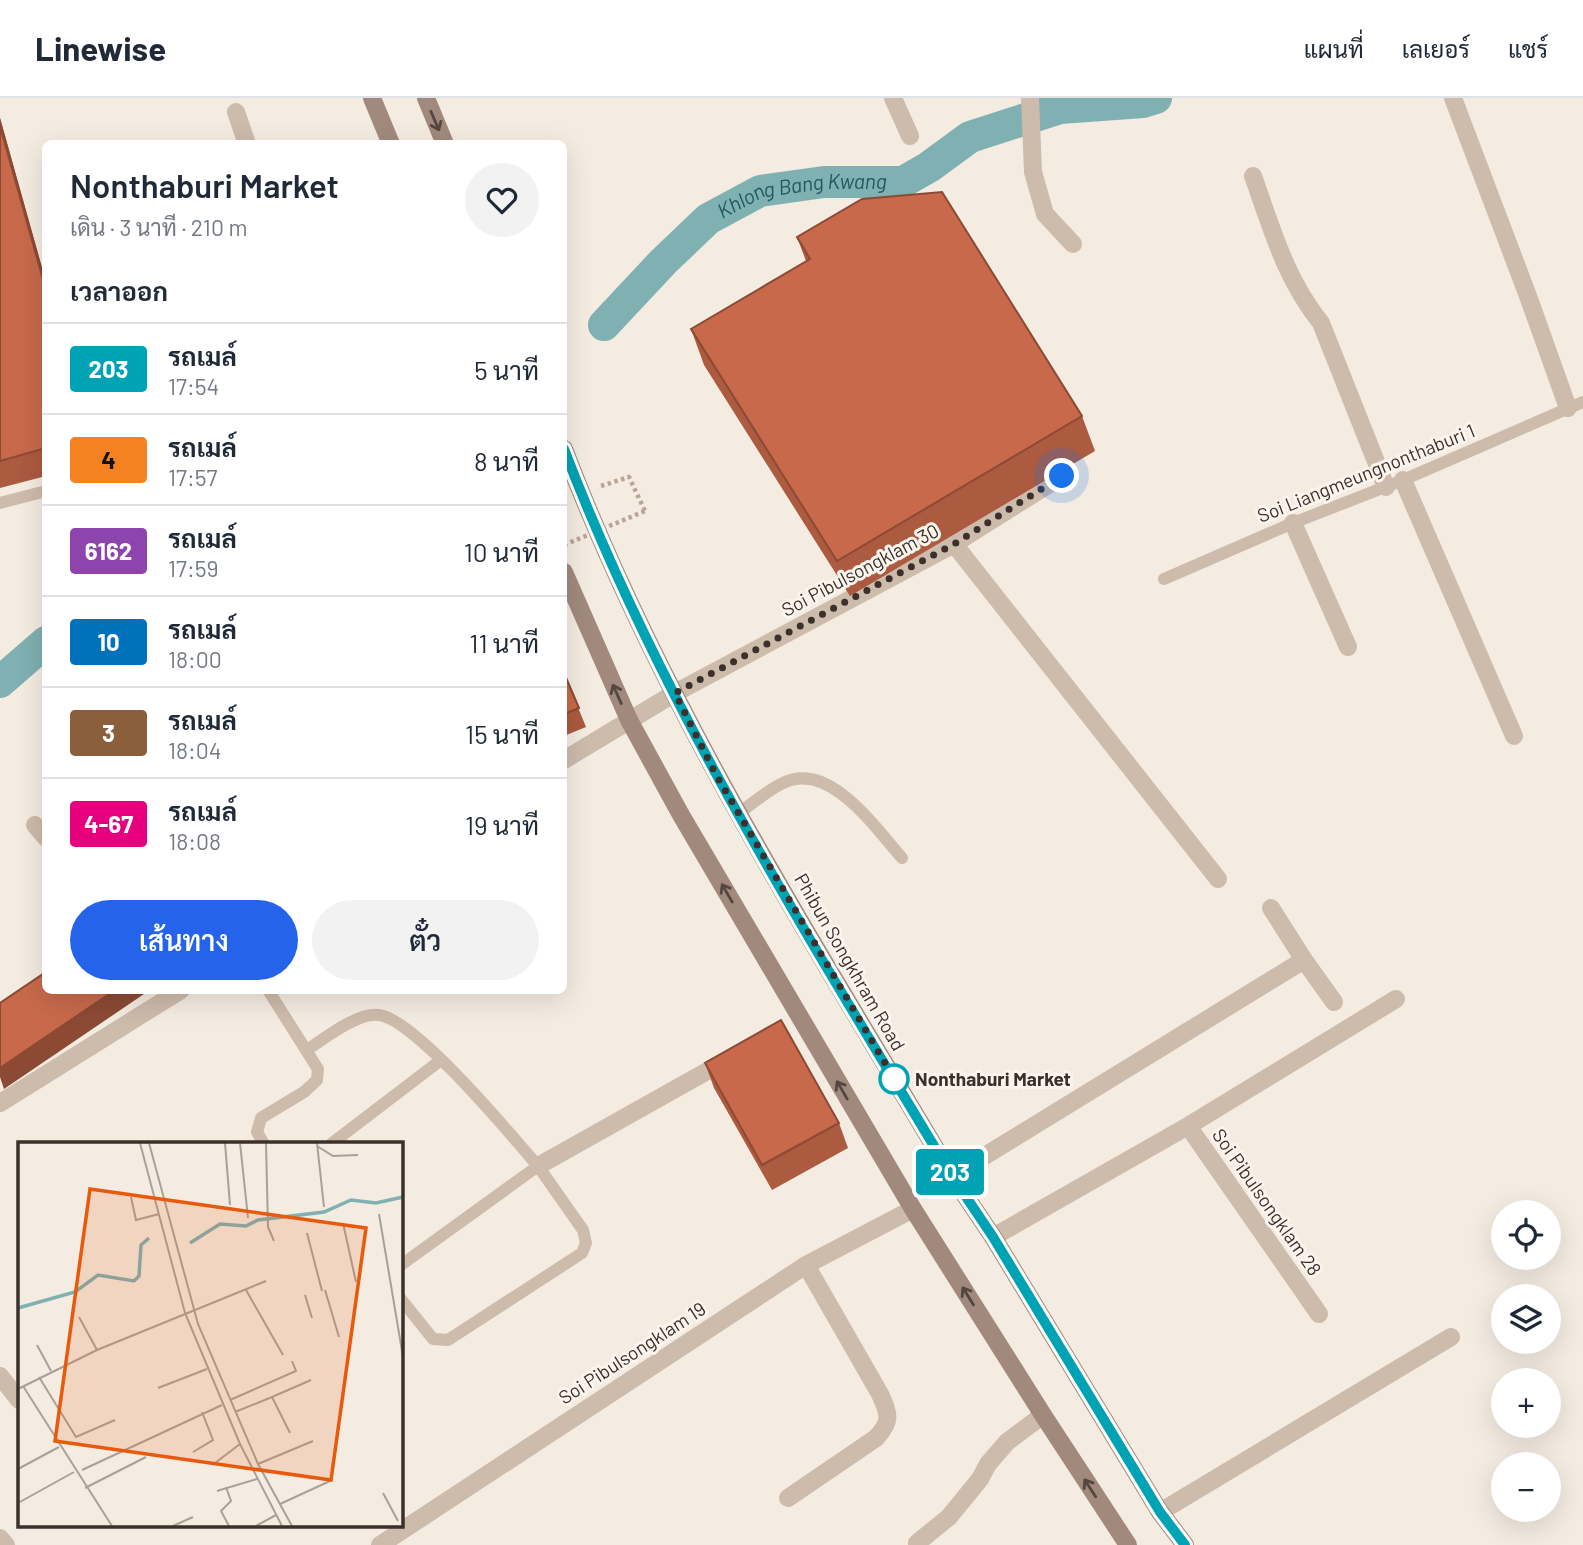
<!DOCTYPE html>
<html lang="th">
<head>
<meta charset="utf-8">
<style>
  :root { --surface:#fff; --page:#f2f2f3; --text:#1f2937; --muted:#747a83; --line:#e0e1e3; --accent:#2563eb }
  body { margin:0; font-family:Barlow,Sarabun,sans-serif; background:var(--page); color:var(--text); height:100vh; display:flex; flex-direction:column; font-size:26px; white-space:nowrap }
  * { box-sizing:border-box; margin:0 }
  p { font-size:23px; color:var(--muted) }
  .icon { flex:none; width:38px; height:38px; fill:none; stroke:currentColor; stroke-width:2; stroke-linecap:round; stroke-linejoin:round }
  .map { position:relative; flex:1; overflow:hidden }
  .panel { position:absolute; left:42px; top:42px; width:525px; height:854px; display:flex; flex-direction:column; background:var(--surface); border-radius:10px; box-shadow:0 7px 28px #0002 }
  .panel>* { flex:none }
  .badge { padding:0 14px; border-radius:5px; font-size:24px; line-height:46px }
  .tools { position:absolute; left:1491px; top:1102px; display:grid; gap:14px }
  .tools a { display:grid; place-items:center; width:70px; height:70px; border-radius:50%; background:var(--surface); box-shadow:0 7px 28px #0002; font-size:35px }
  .you { position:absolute; width:35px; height:35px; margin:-18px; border:5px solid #fff; border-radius:50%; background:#1a73e8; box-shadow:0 0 0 10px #1a73e833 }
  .map>.badge { position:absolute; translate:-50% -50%; box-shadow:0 0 0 4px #fff }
  h2 { padding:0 28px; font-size:26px; line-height:63px }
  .round { display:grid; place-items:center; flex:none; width:74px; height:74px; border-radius:37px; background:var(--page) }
  .summary { display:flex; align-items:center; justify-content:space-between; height:119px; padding:0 28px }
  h1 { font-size:33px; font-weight:600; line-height:52px }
  .primary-button { display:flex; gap:14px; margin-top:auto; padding:14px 28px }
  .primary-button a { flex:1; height:80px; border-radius:42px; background:var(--accent); color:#fff; font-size:28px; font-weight:600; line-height:80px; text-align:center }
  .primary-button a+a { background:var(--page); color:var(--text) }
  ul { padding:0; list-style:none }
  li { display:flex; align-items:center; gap:21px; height:91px; padding:0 28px; border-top:2px solid var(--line) }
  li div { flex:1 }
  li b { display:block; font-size:26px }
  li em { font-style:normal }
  li .badge { min-width:77px; font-weight:700; text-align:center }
  header { display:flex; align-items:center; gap:42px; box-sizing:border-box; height:98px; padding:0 35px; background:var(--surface); border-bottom:2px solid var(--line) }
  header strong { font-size:33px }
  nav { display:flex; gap:38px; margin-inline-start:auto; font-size:24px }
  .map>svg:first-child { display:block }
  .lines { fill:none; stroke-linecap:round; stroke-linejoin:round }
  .canal { stroke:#7fb0b2; stroke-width:32 }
  .path { stroke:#b9a596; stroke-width:4.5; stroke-dasharray:3.5 3.5; stroke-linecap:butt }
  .lane { stroke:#cdbbac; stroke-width:12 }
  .street { stroke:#cdbbac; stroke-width:18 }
  .secondary { stroke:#a18a7d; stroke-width:18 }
  .path-bridge { stroke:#b9a596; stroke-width:4.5; stroke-dasharray:3.5 3.5; stroke-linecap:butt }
  .wall { fill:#ac5a40 }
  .shaded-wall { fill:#8c4a34 }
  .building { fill:#c8694b; stroke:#8c4a34; stroke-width:2 }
  .oneway { stroke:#544640 }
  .line-casing { stroke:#fff; stroke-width:16 }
  .line { stroke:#00a3b4; stroke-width:10 }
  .walk { stroke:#3b302b; stroke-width:7; stroke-dasharray:0 12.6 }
  .stop-dot { fill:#fff; stroke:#00a3b4; stroke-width:3.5 }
  .labels { text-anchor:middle; stroke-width:6; stroke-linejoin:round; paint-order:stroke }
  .street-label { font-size:19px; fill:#3b302b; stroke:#fbf5ee }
  .stop-label { font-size:19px; font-weight:bold; fill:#3b302b; stroke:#fbf5ee; text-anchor:start }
  .water-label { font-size:21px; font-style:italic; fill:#1f5a5e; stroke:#fbf5ee }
  .inset-river { fill:none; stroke:#7fb0b2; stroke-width:3.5 }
  .inset-road { fill:none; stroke:#aaa098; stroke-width:2 }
  .view { fill:#e8590c; fill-opacity:0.15; stroke:#e8590c; stroke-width:3.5 }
  .inset-edge { fill:none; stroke:#3b302b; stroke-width:3.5 }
</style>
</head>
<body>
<header>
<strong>Linewise</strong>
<nav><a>แผนที่</a><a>เลเยอร์</a><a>แชร์</a></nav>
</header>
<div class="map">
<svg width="1583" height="1447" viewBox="0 0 1583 1447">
  <rect width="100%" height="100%" fill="#f4ebe1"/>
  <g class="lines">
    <!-- canal -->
    <g class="canal">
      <path id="s1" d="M604,227L663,164L708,121L760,93L824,84H903L929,69L970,39L1060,10L1143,4L1156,0"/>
      <path d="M0,584L46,544"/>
    </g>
    <!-- path -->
    <path class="path" d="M601,388L629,379L645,413"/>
    <!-- lane -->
    <path class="lane" d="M0,405L46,393
      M1164,481L1293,425L1403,382L1583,304
      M739,715C753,705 768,692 783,685C830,662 876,731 902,760
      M307,952C325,940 358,914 379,917C416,922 511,1037 538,1068L401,1167
      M264,1046L257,1034L261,1020L304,994L317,982L318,971L268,892
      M331,1046L441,962
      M401,1201L433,1241L448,1242L582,1155L586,1145L583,1132L538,1068"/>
    <!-- street -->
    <path class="street" d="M893,0L910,38
      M1030,0L1033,74L1045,116L1073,146
      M1453,0L1528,198L1568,310
      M236,14L247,46
      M1253,78C1272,131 1285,180 1321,225L1386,389
      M1403,382L1514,638
      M1293,425L1348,549
      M954,446L1218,781
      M564,662L675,595L954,446L1062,378
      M35,727L46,740
      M1304,862L1334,904
      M0,1005L181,892
      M1188,1028L1396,901
      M538,1068L727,962
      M952,1078L1304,862L1271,810
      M993,1139L1188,1028L1319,1216
      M0,1278L19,1302
      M788,1400L876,1340C892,1323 889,1316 880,1296L806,1167
      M1160,1414L1451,1239
      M0,1440L6,1447
      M917,1445L949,1419L980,1381L988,1366L1007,1344L1043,1317
      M380,1447L806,1167L913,1111"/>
    <!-- secondary -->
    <path class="secondary" d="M372,0L391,46
      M426,0L445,46
      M564,351C662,608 812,842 952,1078L993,1139L1160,1414L1185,1447
      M564,474L629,622L681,717L913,1111L1043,1317L1128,1447"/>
    <!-- path-bridge -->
    <path class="path-bridge" d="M564,447L645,413"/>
  </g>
  <!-- wall -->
  <path class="wall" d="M0,20L46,184V378L0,390Z
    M797,139L1082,318L1095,353L850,498L704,267L691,231L806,163Z
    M564,575L586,629L564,638Z
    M705,965L839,1025L848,1050L772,1092L714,990Z"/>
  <!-- shaded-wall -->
  <path class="shaded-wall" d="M0,20L46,184V192L0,28Z
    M115,892H143L144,896L4,991L0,979V970Z"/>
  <!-- building -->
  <path class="building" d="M0,28L46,192V350L0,363Z
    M942,94L1082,318L837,463L691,231L810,161L797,139L862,101Z
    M564,575L579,610L564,616Z
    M46,874V892H115L0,970V905Z
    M781,922L839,1025L762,1067L705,965Z"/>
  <!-- one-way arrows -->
  <defs><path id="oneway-shaft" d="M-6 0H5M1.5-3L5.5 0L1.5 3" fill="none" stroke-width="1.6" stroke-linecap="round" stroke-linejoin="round" transform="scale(1.75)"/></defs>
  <g class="oneway">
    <use href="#oneway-shaft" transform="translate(435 23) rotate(67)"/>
    <use href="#oneway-shaft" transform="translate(617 596) rotate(-114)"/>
    <use href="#oneway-shaft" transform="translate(727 795) rotate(-120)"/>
    <use href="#oneway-shaft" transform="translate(842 992) rotate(-120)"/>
    <use href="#oneway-shaft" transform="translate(968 1198) rotate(-122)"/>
    <use href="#oneway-shaft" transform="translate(1090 1390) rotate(-123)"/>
  </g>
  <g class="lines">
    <defs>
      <path id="line" d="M564,351C662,608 811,843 952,1078L993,1139L1160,1414L1185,1447"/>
    </defs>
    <!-- line casing -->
    <use href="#line" class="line-casing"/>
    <!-- line -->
    <use href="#line" class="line"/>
    <!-- walk -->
    <path class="walk" d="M894,981L899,989L715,675L675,595L954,446L1062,378"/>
  </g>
  <!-- markers -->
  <circle class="stop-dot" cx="894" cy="981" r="14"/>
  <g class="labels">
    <!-- street labels -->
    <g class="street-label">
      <text transform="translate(1366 375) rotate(-22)" y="7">Soi Liangmeungnonthaburi 1</text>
      <text transform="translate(860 472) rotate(-28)" y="7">Soi Pibulsongklam 30</text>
      <text transform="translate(850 864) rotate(60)" y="7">Phibun Songkhram Road</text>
      <text transform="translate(1267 1104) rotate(55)" y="7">Soi Pibulsongklam 28</text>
      <text transform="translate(632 1255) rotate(-33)" y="7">Soi Pibulsongklam 19</text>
    </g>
    <!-- stop labels -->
    <g class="stop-label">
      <text x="915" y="988">Nonthaburi Market</text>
    </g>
    <!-- water labels -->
    <g class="water-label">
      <text dy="7" stroke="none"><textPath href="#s1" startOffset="248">Khlong Bang Kwang</textPath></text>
    </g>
  </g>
  <!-- overview -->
  <g transform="translate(18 1044)">
    <rect width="385" height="385" fill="#f4ebe1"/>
    <path class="inset-river" d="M172,101L202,82L228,84L240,78L306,70L333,58L358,61L385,55M0,166L57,150L80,133L116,139L121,134L123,103L131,96"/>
    <path class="inset-road" d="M122,1L167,171L222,302L264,384M131,1L180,182L240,322L274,384M207,1L212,63M222,1L230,76M248,1L250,85L256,99M299,1L306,65M299,4L315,14L340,13M113,55L118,78L141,72M361,72L385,215M325,81L338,140M289,91L304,149M228,148L265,213M307,148L321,195M287,153L294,176M61,175L79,208M19,203L33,229M21,235L58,295L97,278M5,244L94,384M140,246L189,227M0,247L79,208L248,139M254,255L293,238M212,258L278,229L274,219M217,270L254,255L272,291M175,310L195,298L184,270M197,321L222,302M240,322L295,299M0,327L41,305M64,328L204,263M208,345L213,359L203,369L211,384M67,346L128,315M199,349L239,337M365,351L380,379M0,361L56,330M262,362L312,339M155,384L175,375M238,384L258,373"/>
    <path class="view" d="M72,47L348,86L313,338L37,299Z"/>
    <rect width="385" height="385" class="inset-edge"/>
  </g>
</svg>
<div class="tools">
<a><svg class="icon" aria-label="locate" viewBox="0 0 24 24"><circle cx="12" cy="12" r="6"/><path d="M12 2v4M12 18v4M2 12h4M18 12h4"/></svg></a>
<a><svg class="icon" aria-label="layers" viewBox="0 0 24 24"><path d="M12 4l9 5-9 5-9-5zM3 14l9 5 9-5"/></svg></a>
<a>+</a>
<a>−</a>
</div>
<div class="you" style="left:1062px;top:378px"></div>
<b class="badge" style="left:950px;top:1074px;background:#00a3b4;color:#fff">203</b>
<section class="panel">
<div class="summary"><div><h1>Nonthaburi Market</h1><p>เดิน · 3 นาที · 210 m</p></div><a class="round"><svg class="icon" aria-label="heart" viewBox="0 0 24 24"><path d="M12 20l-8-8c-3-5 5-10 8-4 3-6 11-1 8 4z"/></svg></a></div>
<h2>เวลาออก</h2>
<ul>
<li><span class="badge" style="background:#00a3b4;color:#fff">203</span><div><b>รถเมล์</b><p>17:54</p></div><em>5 นาที</em></li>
<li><span class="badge" style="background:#f58220;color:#111">4</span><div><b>รถเมล์</b><p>17:57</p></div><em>8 นาที</em></li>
<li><span class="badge" style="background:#8e44ad;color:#fff">6162</span><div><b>รถเมล์</b><p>17:59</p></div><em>10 นาที</em></li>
<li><span class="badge" style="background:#0072bc;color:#fff">10</span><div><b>รถเมล์</b><p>18:00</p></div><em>11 นาที</em></li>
<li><span class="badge" style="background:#8b5e3c;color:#fff">3</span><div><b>รถเมล์</b><p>18:04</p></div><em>15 นาที</em></li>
<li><span class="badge" style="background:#e6007e;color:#fff">4-67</span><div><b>รถเมล์</b><p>18:08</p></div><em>19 นาที</em></li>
</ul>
<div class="primary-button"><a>เส้นทาง</a><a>ตั๋ว</a></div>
</section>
</div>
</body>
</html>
